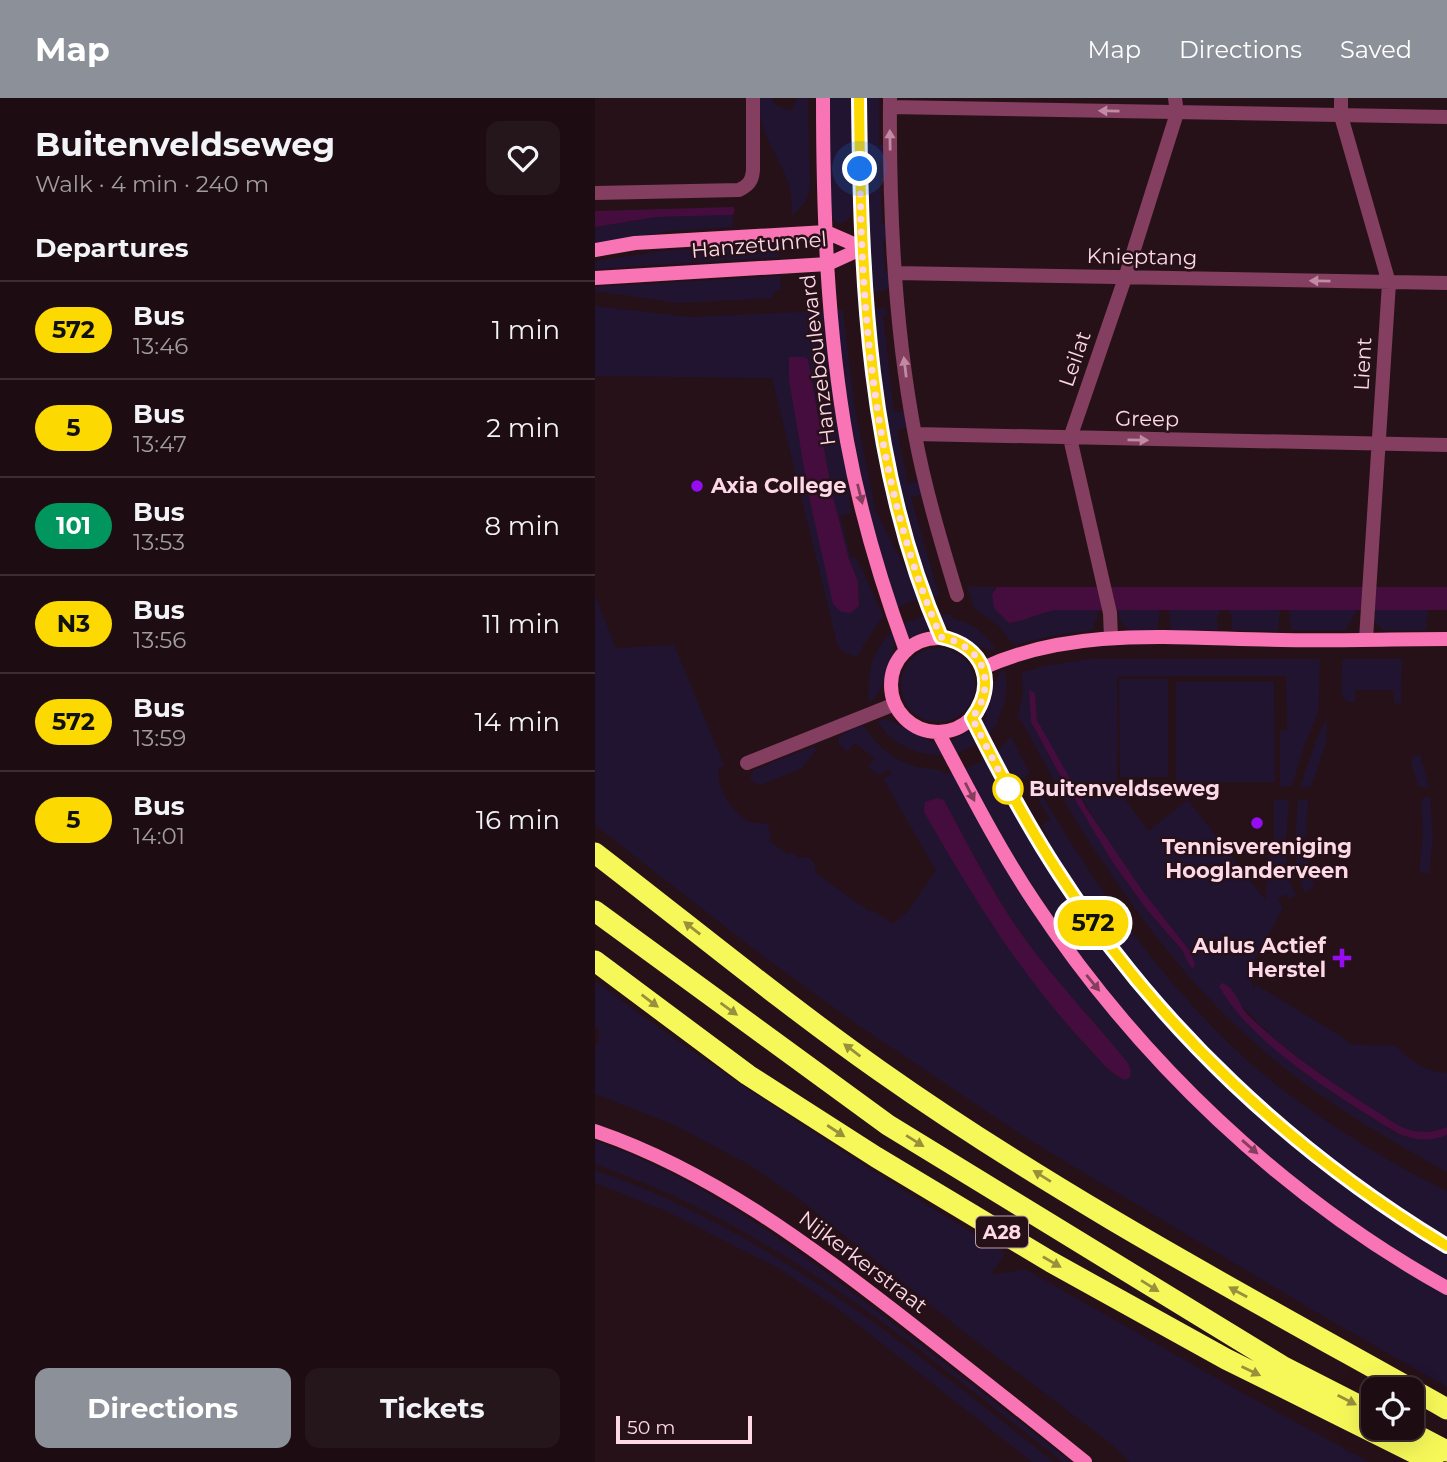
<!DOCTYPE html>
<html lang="en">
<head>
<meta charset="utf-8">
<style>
  :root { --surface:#1d0d12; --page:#25161b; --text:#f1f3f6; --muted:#a09c9f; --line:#3b2d32; --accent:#8c9099 }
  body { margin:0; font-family:Montserrat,sans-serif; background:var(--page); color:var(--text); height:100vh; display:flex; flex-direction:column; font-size:26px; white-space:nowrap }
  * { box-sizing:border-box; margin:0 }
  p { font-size:23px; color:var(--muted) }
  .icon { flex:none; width:38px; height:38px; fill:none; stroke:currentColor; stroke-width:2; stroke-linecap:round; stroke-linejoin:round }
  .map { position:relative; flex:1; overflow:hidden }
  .drawer { display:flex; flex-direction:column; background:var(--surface); width:595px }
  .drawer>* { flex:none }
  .badge { padding:0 14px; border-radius:23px; font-size:24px; line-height:46px }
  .controls { position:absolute; left:766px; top:1279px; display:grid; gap:14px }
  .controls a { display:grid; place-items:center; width:63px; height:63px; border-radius:14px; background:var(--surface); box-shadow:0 7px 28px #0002,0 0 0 2px var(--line); font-size:35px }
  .scale { position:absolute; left:21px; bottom:18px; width:136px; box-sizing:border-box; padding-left:7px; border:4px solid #fdd8e7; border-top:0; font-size:19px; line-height:24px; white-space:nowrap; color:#fdd8e7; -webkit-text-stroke:5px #271118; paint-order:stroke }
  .you { position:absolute; width:35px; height:35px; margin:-18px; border:5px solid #fff; border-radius:50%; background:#1a73e8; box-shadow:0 0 0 10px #1a73e833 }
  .map>.badge { position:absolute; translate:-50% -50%; box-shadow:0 0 0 4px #fff }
  h2 { padding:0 35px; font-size:26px; line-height:63px }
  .round { display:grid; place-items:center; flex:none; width:74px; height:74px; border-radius:14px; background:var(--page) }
  .summary { display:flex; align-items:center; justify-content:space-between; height:119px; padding:0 35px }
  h1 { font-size:33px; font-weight:700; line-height:52px }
  .cta { display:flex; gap:14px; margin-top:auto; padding:14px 35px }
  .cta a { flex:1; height:80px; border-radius:14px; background:var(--accent); color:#fff; font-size:28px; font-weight:700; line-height:80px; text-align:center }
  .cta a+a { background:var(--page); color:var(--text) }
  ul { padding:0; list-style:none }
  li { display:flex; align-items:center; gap:21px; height:98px; padding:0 35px; border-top:2px solid var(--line) }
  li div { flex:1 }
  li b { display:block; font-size:26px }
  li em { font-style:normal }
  li .badge { min-width:77px; font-weight:700; text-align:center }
  header { display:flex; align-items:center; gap:42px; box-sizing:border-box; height:98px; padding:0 35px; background:var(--accent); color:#fff }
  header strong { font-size:33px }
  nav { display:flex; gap:38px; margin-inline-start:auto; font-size:24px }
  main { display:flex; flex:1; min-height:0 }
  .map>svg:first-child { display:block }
  .green { fill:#211431; fill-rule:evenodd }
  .water { fill:#440d3d }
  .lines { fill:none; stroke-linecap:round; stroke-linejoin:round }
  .street { stroke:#843e5f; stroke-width:14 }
  .secondary { stroke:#f974b4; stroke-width:14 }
  .highway { stroke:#f6f859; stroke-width:21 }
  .oneway { fill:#c08ba3 }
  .oneway2 { fill:#863e5e }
  .oneway3 { fill:#99903c }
  .line-casing { stroke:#fff; stroke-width:16 }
  .line { stroke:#fcd900; stroke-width:10 }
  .walk { stroke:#fdd8e7; stroke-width:7; stroke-dasharray:0 12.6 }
  .poi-dot { fill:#960df4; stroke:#271118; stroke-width:2.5 }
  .stop-dot { fill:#fff; stroke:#fcd900; stroke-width:3.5 }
  .labels { text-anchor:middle; stroke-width:5; stroke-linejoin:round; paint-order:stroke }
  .shield { fill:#271118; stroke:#bd9ca9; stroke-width:2 }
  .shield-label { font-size:19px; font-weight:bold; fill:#fdd8e7 }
  .street-label { font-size:21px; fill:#fdd8e7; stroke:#271118 }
  .poi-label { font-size:21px; font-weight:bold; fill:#fdd8e7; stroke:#271118; text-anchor:start }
  .stop-label { font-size:21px; font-weight:bold; fill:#fdd8e7; stroke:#271118; text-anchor:start }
</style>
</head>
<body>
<header>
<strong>Map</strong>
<nav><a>Map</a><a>Directions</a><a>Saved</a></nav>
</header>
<main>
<section class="drawer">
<div class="summary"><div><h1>Buitenveldseweg</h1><p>Walk · 4 min · 240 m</p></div><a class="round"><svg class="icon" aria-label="heart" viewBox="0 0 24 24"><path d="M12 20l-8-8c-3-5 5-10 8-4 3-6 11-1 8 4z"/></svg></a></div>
<h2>Departures</h2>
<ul>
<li><span class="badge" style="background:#fcd900;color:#111">572</span><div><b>Bus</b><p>13:46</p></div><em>1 min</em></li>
<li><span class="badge" style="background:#fcd900;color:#111">5</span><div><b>Bus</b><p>13:47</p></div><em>2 min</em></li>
<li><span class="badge" style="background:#00965e;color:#fff">101</span><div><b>Bus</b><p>13:53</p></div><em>8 min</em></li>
<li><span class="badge" style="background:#fcd900;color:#111">N3</span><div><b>Bus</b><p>13:56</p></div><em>11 min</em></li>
<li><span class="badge" style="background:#fcd900;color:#111">572</span><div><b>Bus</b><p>13:59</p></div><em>14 min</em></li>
<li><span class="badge" style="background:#fcd900;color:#111">5</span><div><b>Bus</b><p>14:01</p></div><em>16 min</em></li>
</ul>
<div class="cta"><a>Directions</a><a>Tickets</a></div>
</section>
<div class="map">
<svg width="852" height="1364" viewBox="0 0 852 1364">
  <rect width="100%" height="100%" fill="#271118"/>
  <!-- green -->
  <path class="green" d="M164,0H178V6L196,13L202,0H213L215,89L211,103L197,119C197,108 197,96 193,85C182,52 164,38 164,0Z
    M233,0H258L259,101L255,120L246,126L241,124L235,117Z
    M269,0H284V46L291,47V63L284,64L287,126H293L294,142L288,143L290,174H296L294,189L288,193L276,194Z
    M138,117V129L74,133L0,146V129L62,119Z
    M183,146L184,159L0,171V163L69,153Z
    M185,178L186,192L178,194V200L83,205L0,193V189Z
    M0,208L94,219L229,213L250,353L256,415L245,418L256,460L261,459L288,518L269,546L263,559L246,553L241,541L177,280L0,278ZM194,259L213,261L237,395L254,461L263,483L264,508Z
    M290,210L293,217L288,218L299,314L312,313L314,329L302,332L313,386L325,383L328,396L316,400L344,498H335L299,364L285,288L277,211Z
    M241,212H248L259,304L280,411L325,500L301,510L271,405L252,307Z
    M372,489H402L399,492C396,508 403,514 414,525L461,512H503L502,523H499V531L496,532L460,537L419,547L403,527L379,510Z
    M0,497L21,550L79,547L129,667L124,670C120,688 138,717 156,724C161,726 168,725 173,726L176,739L174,743L194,757L197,754L204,760L213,759L219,765L221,775L275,814L277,812L298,826L313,813L341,772L288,681L297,676L294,671L285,678L273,669L279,660L260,645L252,654L244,646V640L248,636L268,627C281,647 299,663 322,669C332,671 342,670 350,675L358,674L435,806L625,1029L852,1195V1289L714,1210L433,1041L263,927L172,861L0,727ZM349,702C374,749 399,798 430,841C462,885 499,923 533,965L536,973L508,965L441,888Z
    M522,512H565L562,533C538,532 530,538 522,512Z
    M574,512H626L622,521L623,532H576Z
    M633,512H685L683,533L637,532V519Z
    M694,512H762L756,524L752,527V532H696Z
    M780,512H833L831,532H788L780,525Z
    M342,516L356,517L357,520C376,525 392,535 401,552C384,553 349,532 342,516Z
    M330,518L334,531L317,539H312L307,526Z
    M298,533C303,549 289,594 275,605C270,578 277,552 298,533Z
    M306 587a37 37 0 1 1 74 0a37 37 0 1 1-74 0Z
    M494,561H725L723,615L710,645L697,688L685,689V633L692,632L691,578H522V690L553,733L593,702L671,803L673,753H691L693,779L701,797L695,801L691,796L683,801L688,810L655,870L658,891L662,887L752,942L753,946L801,948C814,963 832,974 852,975V1029C842,1033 831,1035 820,1033C804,1030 790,1019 777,1010C745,990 713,968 684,944C662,926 646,905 625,888C658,947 746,1001 803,1036C818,1042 838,1043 852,1037V1074C789,1039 726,1002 670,954C598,893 539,813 488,734C464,696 446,655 423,618L428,596L427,574L454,567ZM440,595L442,622L465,665L520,755L599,870L587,852L553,813L518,765L462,672L438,628Z
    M747,561H807L806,606L799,605V592H760V605L751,603L746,596Z
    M409,571C412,582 412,595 409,606C407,614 402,620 402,627L392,638C385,623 397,582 409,571Z
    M524,581H573V679H525Z
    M581,584H679L680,684H581Z
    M732,620L731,645L716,689L705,690L721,642Z
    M292,621L339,645L349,658C321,657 298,647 282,623Z
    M375,633L379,634L384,645L361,656L356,642Z
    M416,639L435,676L421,684L405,665L400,655Z
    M219,648L221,652L207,670L166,687L157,683L155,679L159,672Z
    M825,656L834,689L827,690L823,687L816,664L818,658Z
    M392,661L418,709L614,969L852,1154V1184L755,1123L671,1057L593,985L526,911L443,801L368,672Z
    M441,687C500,788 568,887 655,965C710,1013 787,1061 852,1093V1143L795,1107L677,1015L570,909L511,835L466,770L447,727L455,722L437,690Z
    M835,699L838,739L834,776L824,774L828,735L826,703L829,700Z
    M679,701L694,702L691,742H679Z
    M703,702H712L713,704L711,739L700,742Z
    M700,752L711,753L719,787L710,795L702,775Z
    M0,883C132,981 270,1070 410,1155L396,1177L430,1171L644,1293L774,1364H535L520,1349L363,1229L212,1107L158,1069L80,1027L0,996V949L4,943V931L0,928Z
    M0,1043C99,1077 182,1137 265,1200C336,1254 406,1309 476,1364H468C318,1247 183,1130 0,1066Z
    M0,1072C176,1133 315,1251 459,1364H437L238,1207L183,1170L69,1112L0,1085Z"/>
  <!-- water -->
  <path class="water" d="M138,109L140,112L138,117L62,119L0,129V113Z
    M194,259H208L213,261L237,395L254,461L263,483L264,508L256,515L246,514L238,506L214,399L194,282Z
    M402,489H852V512H461C445,515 429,523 414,525L399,510L397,496Z
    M434,592L440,595L442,622L492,711L549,795L595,853L600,866L599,870L595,868L587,852L553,813L518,765L462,672L436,624Z
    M342,700L349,702C374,749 399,798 430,841C462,885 499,923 533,965L536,973L535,979L530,982C515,976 502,959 491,947C426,878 376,796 329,714L330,704Z
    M627,885C641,890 643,906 653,917C690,953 734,983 778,1011C791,1019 805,1031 820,1033C831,1035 842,1033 852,1029V1037C836,1044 819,1042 804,1036C748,1002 654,945 624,888Z"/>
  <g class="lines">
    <!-- street -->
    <path class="street" d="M746,0V18L794,185L771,541
      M295,1C294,113 299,227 320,337C330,391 346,444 362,497
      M295,9L852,19
      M0,95L144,92C154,87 157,83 158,72V0
      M300,175L852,185
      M320,336L852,347
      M516,540L515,515L475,340L530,180L582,15L580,0
      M152,665L300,606"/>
    <!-- secondary -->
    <path class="secondary" d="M228,0C228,114 232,230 252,343C265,414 286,485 311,553
      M264,0C265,181 273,371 346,539
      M0,152L40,145L231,134L268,150
      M0,180L233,166L268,150
      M296 587a47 47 0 1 1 94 0a47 47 0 1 1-94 0Z
      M388,570C481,527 587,541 687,542C742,543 797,541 852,541
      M377,620C405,674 432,727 465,777C563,929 698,1055 852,1148
      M343,634C374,692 403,750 440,805C544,962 687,1098 852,1190
      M0,1033C117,1073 214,1147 311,1222C371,1269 431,1316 490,1364"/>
    <!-- highway -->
    <path class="highway" d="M0,755C95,828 187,904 285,973C465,1100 660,1203 852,1311
      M0,813L293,1027L687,1268L779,1315
      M0,863L153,977L281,1059L456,1164L631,1261L838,1364
      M808,1330L852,1353"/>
  </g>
  <!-- one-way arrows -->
  <defs><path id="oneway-solid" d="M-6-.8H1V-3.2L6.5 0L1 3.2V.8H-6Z" transform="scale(1.75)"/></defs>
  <g class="oneway">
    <use href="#oneway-solid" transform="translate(514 13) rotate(-179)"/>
    <use href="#oneway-solid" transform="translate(295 42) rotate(-91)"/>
    <use href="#oneway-solid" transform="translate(725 183) rotate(-179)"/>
    <use href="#oneway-solid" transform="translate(310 269) rotate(-97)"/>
    <use href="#oneway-solid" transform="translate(543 342) rotate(1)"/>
  </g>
  <g class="oneway2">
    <use href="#oneway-solid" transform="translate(265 396) rotate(76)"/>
    <use href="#oneway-solid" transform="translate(375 694) rotate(63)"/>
    <use href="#oneway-solid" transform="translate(498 885) rotate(51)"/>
    <use href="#oneway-solid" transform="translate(655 1049) rotate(41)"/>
  </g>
  <g class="oneway3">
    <use href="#oneway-solid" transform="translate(97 830) rotate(-142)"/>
    <use href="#oneway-solid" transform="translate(55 903) rotate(37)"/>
    <use href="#oneway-solid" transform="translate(134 911) rotate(36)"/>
    <use href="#oneway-solid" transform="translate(257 952) rotate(-143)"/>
    <use href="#oneway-solid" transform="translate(241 1033) rotate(33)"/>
    <use href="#oneway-solid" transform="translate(320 1043) rotate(32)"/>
    <use href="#oneway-solid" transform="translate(447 1078) rotate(-148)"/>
    <use href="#oneway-solid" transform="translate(457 1164) rotate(30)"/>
    <use href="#oneway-solid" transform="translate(555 1188) rotate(32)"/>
    <use href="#oneway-solid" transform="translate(643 1194) rotate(-151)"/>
    <use href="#oneway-solid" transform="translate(656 1273) rotate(26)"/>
    <use href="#oneway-solid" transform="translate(752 1302) rotate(27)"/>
  </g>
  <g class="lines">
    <defs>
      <path id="line" d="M264,0C266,182 272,370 346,539C389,548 403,585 377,620C404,674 432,727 465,777C563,929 698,1055 852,1148"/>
    </defs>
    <!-- line casing -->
    <use href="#line" class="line-casing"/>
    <!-- line -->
    <use href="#line" class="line"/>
    <!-- walk -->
    <path class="walk" d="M265,71C266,228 283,395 346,539C389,548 403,585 377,620L413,691"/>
  </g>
  <!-- markers -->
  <g class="poi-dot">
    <circle cx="102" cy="388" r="7"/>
    <circle cx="662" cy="725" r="7"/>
    <path d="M743.5 849.5h7v7h7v7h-7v7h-7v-7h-7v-7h7z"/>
  </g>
  <circle class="stop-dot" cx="413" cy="691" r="14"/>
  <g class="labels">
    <!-- shield labels -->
    <rect class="shield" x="381" y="1118.5" width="52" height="31" rx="5"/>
    <g class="shield-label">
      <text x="407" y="1141">A28</text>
    </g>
    <!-- street labels -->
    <g class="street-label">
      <text transform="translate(164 147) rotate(-5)" y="7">Hanzetunnel</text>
      <text transform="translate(547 159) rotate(1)" y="7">Knieptang</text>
      <text transform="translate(480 261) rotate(-71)" y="7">Leilat</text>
      <text transform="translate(223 262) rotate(-97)" y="7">Hanzeboulevard</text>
      <text transform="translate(768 266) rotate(-87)" y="7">Lient</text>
      <text transform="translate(552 321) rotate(1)" y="7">Greep</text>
      <text transform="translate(268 1164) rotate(37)" y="7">Nijkerkerstraat</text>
    </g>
    <!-- poi labels -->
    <g class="poi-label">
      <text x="116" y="395">Axia College</text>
      <text x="662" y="756" text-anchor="middle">Tennisvereniging<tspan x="662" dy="24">Hooglanderveen</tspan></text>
      <text x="731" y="855" text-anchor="end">Aulus Actief<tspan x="731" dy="24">Herstel</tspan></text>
    </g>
    <!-- stop labels -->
    <g class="stop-label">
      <text x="434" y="698">Buitenveldseweg</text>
    </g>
  </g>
</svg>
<div class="controls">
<a><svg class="icon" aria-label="locate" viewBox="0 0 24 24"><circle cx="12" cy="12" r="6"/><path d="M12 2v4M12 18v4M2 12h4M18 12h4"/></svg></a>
</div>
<div class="scale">50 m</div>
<div class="you" style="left:265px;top:71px"></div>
<b class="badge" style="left:498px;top:825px;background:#fcd900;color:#111">572</b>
</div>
</main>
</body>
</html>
